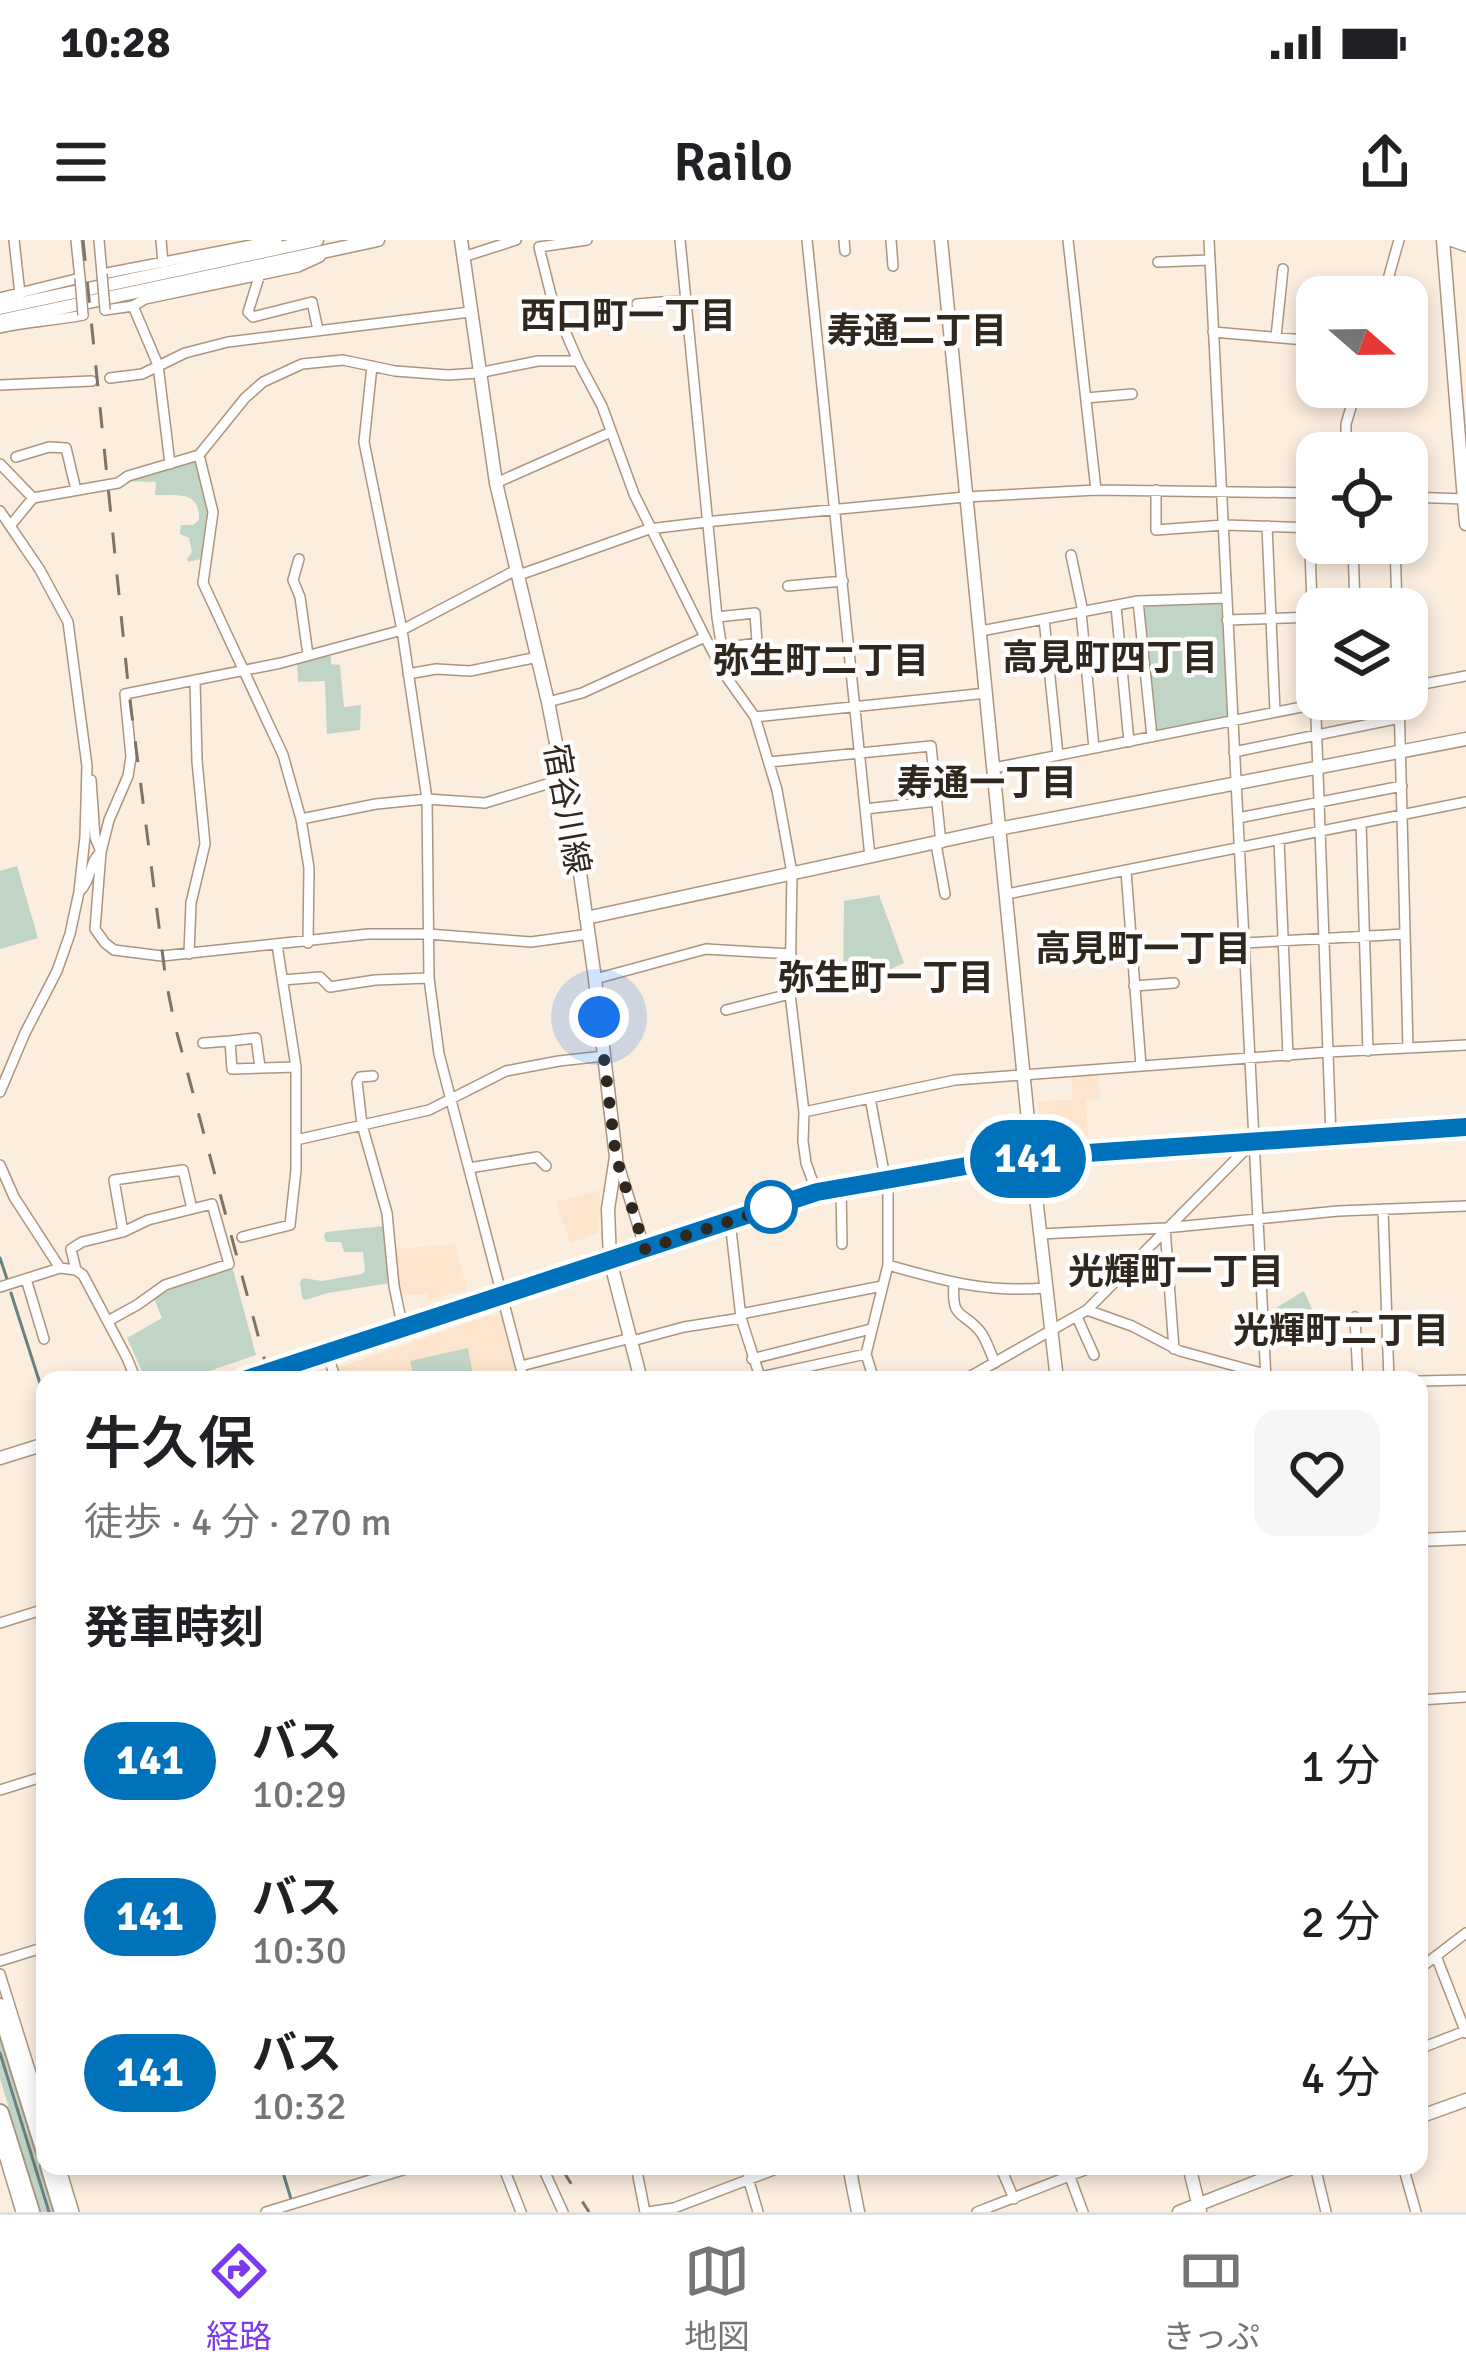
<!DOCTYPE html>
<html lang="ja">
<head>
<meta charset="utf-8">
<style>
  :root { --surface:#fff; --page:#f6f6f6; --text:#202124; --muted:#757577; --line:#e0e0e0; --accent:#7c3aed }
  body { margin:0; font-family:Signika,"Noto Sans JP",sans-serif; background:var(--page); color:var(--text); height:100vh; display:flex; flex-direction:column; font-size:45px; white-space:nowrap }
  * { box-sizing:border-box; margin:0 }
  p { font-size:39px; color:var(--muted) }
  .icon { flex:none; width:66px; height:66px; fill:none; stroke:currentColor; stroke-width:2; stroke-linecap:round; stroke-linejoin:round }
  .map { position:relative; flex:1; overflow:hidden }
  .details { position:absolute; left:36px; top:1131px; width:1392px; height:804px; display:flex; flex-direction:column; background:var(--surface); border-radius:24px; box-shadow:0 6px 18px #0003 }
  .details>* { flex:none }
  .badge { padding:0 24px; border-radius:39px; font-size:42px; line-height:78px }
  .needle { width:78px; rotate:110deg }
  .controls { position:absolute; left:1296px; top:36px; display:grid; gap:24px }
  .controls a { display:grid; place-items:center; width:132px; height:132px; border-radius:24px; background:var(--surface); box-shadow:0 6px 18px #0003; font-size:60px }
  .you { position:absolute; width:60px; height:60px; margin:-30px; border:9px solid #fff; border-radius:50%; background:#1a73e8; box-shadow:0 0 0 18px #1a73e833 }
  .map>.badge { position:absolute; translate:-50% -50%; box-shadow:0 0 0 6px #fff }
  h2 { padding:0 48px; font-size:45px; line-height:108px }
  .round { display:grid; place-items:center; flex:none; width:126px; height:126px; border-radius:24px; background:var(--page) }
  .headline { display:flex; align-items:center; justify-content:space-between; height:204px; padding:0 48px }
  h1 { font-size:57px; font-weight:600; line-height:90px }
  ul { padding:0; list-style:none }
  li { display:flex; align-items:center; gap:36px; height:156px; padding:0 48px }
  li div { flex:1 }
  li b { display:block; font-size:45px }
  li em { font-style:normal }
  li .badge { min-width:132px; font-weight:700; text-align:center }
  .status { display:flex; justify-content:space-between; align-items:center; height:84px; padding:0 60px; background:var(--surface); direction:ltr }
  .status svg { height:33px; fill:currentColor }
  header { display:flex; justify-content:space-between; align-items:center; height:156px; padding:0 48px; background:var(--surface); font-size:54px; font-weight:600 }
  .menu { display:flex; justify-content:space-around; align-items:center; height:168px; border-top:3px solid var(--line); background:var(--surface); font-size:33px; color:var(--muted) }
  .menu a { display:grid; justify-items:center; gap:6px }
  .menu .active { color:var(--accent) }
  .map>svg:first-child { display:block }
  .built { fill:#fce5cc }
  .green { fill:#c0d5c6 }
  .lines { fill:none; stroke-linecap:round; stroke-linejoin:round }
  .stream { stroke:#698180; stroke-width:3 }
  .street-casing { stroke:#ab957e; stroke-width:12 }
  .secondary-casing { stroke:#ab957e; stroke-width:15 }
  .highway-casing { stroke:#ab957e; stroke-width:20 }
  .street { stroke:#fff; stroke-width:9 }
  .secondary { stroke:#fff; stroke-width:12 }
  .highway { stroke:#fff; stroke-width:16 }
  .rail { stroke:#7d7367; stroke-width:3; stroke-dasharray:21 21; stroke-linecap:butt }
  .street-bridge-casing { stroke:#ab957e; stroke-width:12; stroke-linecap:butt }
  .street-bridge { stroke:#fff; stroke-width:9 }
  .line-casing { stroke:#fff; stroke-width:27 }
  .line { stroke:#0072bc; stroke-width:18 }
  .walk { stroke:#30281e; stroke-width:12; stroke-dasharray:0 21.6 }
  .stop-dot { fill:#fff; stroke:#0072bc; stroke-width:6 }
  .labels { text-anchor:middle; stroke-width:9; stroke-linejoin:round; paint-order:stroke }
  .street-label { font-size:33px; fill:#30281e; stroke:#fdfdfd }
  .neighbourhood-label { font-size:36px; font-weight:bold; fill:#30281e; stroke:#fdfdfd }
</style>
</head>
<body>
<div class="status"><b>10:28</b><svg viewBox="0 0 49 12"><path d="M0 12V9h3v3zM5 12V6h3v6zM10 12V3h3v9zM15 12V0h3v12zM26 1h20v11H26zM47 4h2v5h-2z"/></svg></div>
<header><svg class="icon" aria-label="menu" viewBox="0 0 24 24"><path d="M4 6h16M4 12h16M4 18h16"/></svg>Railo<svg class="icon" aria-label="share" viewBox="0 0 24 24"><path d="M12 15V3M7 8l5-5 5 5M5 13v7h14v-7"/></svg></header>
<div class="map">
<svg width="1466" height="1972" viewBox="0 0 1466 1972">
  <rect width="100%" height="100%" fill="#fceedf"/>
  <!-- built -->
  <path class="built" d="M1099,835L1100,860L1086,861L1088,895L1056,897L1055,880H1039L1038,861L1072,860V836Z
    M600,950L599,993L570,1003L556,962Z
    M455,1004L467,1049L430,1060L427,1054L398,1056L394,1009Z
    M505,1074L520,1140H341L337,1128L488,1076Z"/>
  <!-- green -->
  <path class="green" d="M194,220H197L210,274L201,319L188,322L187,319L192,312L189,298L180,294L181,285H193L199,280C200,250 177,256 155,255L156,242L123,241Z
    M1221,362L1228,475L1225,478L1159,492L1155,490L1144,368L1146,365Z
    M331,415V424L340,425L344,467L361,465L360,490L327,494L325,441L298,442L297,423Z
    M17,626L38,698L0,709V631Z
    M879,655L904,723L878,735L873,728L857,734L859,740L843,747L844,661Z
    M384,986L390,1043L328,1053L305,1060L302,1058L300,1042L303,1038L322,1041L362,1034L365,1031L363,1012H344L341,1002H326L324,996L326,992Z
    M232,1026L256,1115L183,1140H146L127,1098L162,1078L153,1056L167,1048Z
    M1304,1051L1318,1083L1277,1101H1270L1269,1072Z
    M468,1108L474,1140H414L410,1121Z
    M0,1781L59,1972H41L0,1839Z"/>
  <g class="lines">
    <!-- stream -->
    <path class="stream" d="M0,1018L7,1039
      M11,1053L45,1159
      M0,1813L49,1972
      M281,1926L291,1959"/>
    <defs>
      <path id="street" d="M14,0L20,54
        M99,0L102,34L277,0
        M161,0L163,23
        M587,0L539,7L553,63L578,121L602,166L634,254L705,397L725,435L755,477L777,550L792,633L790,754L804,872L803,901L806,923L817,953
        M680,0L717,377L725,429
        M807,0L870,617
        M844,0L845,11
        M891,0L893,26
        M1068,0L1096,250
        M1209,0L1266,1140
        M463,17L516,0
        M1158,22L1210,20
        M260,34L248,72L253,77L312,62L318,90
        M1383,57L1399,0
        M0,58L80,38L76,0
        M637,64L686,60
        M133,66L158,125L170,224
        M105,70L133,66L145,59L298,27L320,17
        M0,88C28,81 55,81 83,75
        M1213,92L1317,101
        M1276,97L1283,29
        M1306,100L1309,60
        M1309,101L1312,138
        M372,126L364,202L402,390L427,559L429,738L439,814L524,1140
        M110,138L142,134L185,113L228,102L470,72
        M0,145L92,141
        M1086,158L1132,154
        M1346,213V184L1357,147
        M199,215L213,272L203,343L283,515L301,579L309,628L308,703
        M16,217L49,207L66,208L76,250
        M0,224L33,258L118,243L128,236L199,215L245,158L263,142L302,124L343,120L395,131L448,135L478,133L538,121H578
        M496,243L611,192
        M1156,250V290L1224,285L1317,288
        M1308,253L1331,897
        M1407,257L1466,259
        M0,271L40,330L68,382L87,526L85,597L79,652L70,694L57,731L25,793L0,852
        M10,286L33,258
        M1267,286L1275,472
        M1353,303L1355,369
        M1395,303L1397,369
        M1071,315L1083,372
        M299,319L293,340L300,357L308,415
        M519,335L649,289L715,281L965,257L1096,250L1317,253
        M788,346L843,341
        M1138,361L1152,497
        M1116,366L1129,502
        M1081,372L1094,508
        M717,377L755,373L757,403L723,408
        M1044,379L1058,515
        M1227,380L1317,377
        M981,391L1138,361L1227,358
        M408,434L436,429L470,431L538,417
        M1407,447L1466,436
        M1399,459L1408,808
        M548,462L582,453L705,397
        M755,477L987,453
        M1234,512L1400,478
        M769,522L931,506L941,603
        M994,528L1342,459
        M91,540L95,597L101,612
        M865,569L937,561
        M1238,578L1402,546
        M301,579L376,564L427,559L485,563L563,539
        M1361,583L1368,811
        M1279,600L1288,816
        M936,604L945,654
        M101,612L109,580L128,536L131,517L125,454L281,423L402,390L518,329
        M1126,631L1141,826
        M79,652C92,640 89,621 101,612L95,689L105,703L114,710L162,716L368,694H428L531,702L589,694
        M1007,654L1466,562
        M1244,703L1405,694
        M189,714L191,663L205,604L197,521L195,440
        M595,739L706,709L791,714
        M283,740L320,737L330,747L375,740L429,738
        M1134,746L1174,743
        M726,770L790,754
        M230,801L256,798L260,827
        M203,803L230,801L232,829L296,827
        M373,836L360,837L357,842L362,885L387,973L394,1046L403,1089
        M870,858L888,953V1025L866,1114L874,1140
        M804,872L955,840L1328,812L1466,805
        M296,900L429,870L506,831L559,821L604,816
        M618,922L645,1009
        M0,925L14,957L60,1028L76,1030L83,1035L127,1118L136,1140
        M469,928L537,917L546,926
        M841,948L842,1004
        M1383,969L1389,1140
        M730,981L741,1078L761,1140
        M1165,988L1174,1109
        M123,992L114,940L183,930L192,969
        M1040,994L1165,988L1338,971L1466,966
        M242,997L290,985L296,930V827L277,705
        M888,1025C944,1041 987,1053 1046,1048
        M76,1030L71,1009L82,1002L123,992L148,980L212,964L229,1024L165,1045L137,1065L108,1081
        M26,1039L44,1099
        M954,1043C951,1083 964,1069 982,1094C987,1102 991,1114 995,1123
        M0,1047L60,1028
        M1087,1070L1132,1086L1180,1111L1265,1134
        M741,1074L882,1046
        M1077,1077L1094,1115
        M1355,1077L1358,1140
        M632,1101L684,1087L741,1078
        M752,1119L871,1089
        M331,1125L336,1140
        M521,1126L631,1098
        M760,1137L866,1114
        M964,1140L1087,1070L1253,902
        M1419,1141L1466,1140
        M0,1383L45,1369
        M1419,1460L1466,1457
        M0,1550L45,1536
        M1436,1716L1466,1793
        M0,1721L45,1707
        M1419,1729L1466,1693
        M0,1734L45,1878
        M1419,1809L1465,1791
        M0,1902L21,1972
        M60,1926L74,1972
        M503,1926L521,1972
        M542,1926L563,1972
        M636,1926L645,1972
        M1000,1926L1014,1959
        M1315,1926L1326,1972
        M1403,1926L1416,1972
        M1070,1937L1083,1972
        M748,1938L758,1972
        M266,1972L416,1926
        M648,1972L674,1968L784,1926
        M977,1972L1095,1926"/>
      <path id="secondary" d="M461,0L496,243L548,462L576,605L595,739L616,917L608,969L610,1020L641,1140
        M941,0L1033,931L1057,1140
        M1443,0L1466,284
        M1452,0L1466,5
        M0,68L317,0
        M0,81L378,0
        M586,678L988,591L1466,499
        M244,1140L817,953L966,926L1044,917L1466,887
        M0,1218L45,1204
        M1419,1300L1466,1298
        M1419,1877L1466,1860
        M849,1926L858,1972
        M1189,1926L1200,1971
        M1179,1972L1297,1926"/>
      <path id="highway" d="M0,1767L45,1912
        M0,1873L31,1972
        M49,1926L63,1972"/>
    </defs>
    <!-- street casing -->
    <use href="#street" class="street-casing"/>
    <!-- secondary casing -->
    <use href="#secondary" class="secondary-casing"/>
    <!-- highway casing -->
    <use href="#highway" class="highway-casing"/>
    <!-- street -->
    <use href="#street" class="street"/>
    <!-- secondary -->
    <use href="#secondary" class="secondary"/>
    <!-- highway -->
    <use href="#highway" class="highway"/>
    <!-- rail -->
    <path class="rail" d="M83,0L129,453L166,741L175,786L270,1140
      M560,1926L589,1972"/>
    <defs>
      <path id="street-bridge" d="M102,34L105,70
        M80,38L83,75"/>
    </defs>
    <!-- street-bridge casing -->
    <use href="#street-bridge" class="street-bridge-casing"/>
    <!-- street-bridge -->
    <use href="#street-bridge" class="street-bridge"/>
  </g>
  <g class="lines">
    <defs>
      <path id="line" d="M244,1140L817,952L966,926L1044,916L1466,887"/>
    </defs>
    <!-- line casing -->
    <use href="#line" class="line-casing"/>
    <!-- line -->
    <use href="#line" class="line"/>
    <!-- walk -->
    <path class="walk" d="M599,777L616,917L645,1009L773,967H771"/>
  </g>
  <!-- markers -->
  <circle class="stop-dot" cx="771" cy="967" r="24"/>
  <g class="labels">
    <!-- street labels -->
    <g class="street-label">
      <text transform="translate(568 569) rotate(80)" y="12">宿谷川線</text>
    </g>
    <!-- neighbourhood labels -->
    <g class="neighbourhood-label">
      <text x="628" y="88">西口町一丁目</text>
      <text x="917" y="103">寿通二丁目</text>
      <text x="1110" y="430">高見町四丁目</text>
      <text x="821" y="433">弥生町二丁目</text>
      <text x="987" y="555">寿通一丁目</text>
      <text x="1143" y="721">高見町一丁目</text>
      <text x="886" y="750">弥生町一丁目</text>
      <text x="1176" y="1044">光輝町一丁目</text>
      <text x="1341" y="1103">光輝町二丁目</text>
    </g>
  </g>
</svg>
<div class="controls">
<a><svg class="needle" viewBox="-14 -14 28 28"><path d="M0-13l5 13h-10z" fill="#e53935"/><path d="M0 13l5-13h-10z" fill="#757577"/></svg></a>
<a><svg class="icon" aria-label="locate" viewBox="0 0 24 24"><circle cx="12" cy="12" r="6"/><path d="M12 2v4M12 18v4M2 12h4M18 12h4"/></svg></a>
<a><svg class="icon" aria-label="layers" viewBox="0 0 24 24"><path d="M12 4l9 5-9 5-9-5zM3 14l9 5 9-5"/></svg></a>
</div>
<div class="you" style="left:599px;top:777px"></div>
<b class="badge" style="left:1028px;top:919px;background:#0072bc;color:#fff">141</b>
<section class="details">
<div class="headline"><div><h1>牛久保</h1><p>徒歩 · 4 分 · 270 m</p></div><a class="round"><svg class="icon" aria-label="heart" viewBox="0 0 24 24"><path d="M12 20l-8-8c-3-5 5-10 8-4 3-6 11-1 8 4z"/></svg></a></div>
<h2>発車時刻</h2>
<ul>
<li><span class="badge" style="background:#0072bc;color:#fff">141</span><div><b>バス</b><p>10:29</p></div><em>1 分</em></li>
<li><span class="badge" style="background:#0072bc;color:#fff">141</span><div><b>バス</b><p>10:30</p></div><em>2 分</em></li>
<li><span class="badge" style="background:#0072bc;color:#fff">141</span><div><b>バス</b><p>10:32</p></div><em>4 分</em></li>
</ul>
</section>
</div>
<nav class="menu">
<a class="active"><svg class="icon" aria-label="directions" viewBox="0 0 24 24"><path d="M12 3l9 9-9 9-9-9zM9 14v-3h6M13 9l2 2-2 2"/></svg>経路</a>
<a><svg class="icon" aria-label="map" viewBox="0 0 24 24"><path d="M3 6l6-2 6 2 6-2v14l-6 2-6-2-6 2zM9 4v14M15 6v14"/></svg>地図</a>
<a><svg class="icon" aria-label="tickets" viewBox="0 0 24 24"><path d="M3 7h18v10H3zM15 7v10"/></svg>きっぷ</a>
</nav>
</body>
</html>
